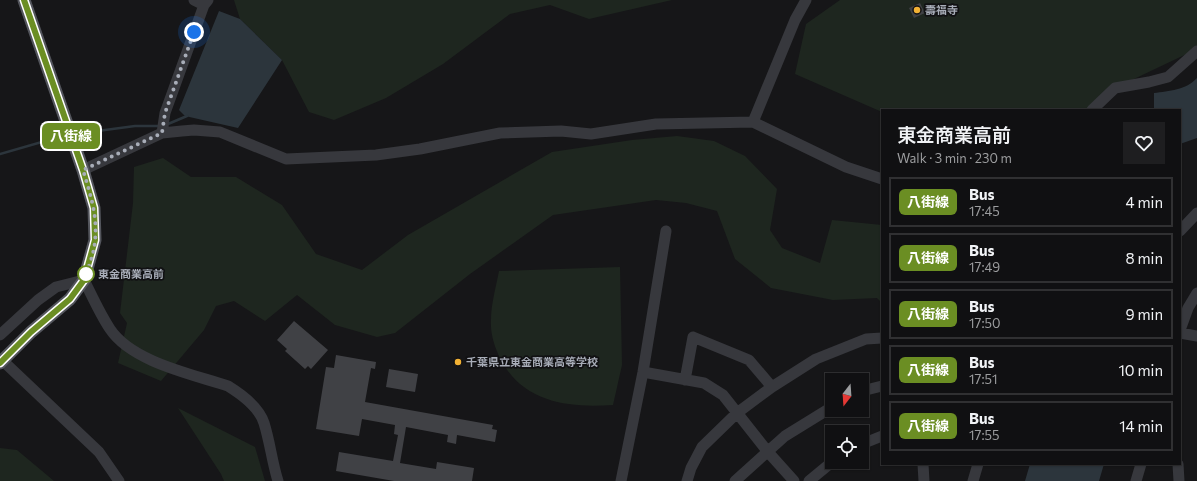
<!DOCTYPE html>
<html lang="en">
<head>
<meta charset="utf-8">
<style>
  :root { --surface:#101012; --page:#1e1e20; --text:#f1f3f6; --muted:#9c9d9f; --line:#303032 }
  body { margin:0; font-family:Commissioner,"Noto Sans JP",sans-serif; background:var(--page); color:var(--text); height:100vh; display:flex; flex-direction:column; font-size:15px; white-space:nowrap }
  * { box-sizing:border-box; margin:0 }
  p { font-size:13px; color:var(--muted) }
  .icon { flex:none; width:22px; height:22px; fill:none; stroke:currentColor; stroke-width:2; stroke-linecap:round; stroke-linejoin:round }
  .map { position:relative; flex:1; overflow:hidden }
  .sheet { position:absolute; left:881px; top:109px; width:300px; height:356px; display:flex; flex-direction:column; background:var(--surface); border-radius:0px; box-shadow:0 1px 3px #0004,0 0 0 1px var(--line) }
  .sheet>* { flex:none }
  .badge { padding:0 8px; border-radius:6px; font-size:14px; line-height:26px }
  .needle { width:26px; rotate:197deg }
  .controls { position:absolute; left:825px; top:373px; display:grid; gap:8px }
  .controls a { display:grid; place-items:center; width:44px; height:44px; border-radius:0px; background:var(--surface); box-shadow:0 1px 3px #0004,0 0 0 1px var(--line); font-size:20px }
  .you { position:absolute; width:20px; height:20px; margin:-10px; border:3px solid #fff; border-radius:50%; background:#1a73e8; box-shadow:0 0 0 6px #1a73e833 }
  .map>.badge { position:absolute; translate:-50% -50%; box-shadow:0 0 0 2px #fff }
  .round { display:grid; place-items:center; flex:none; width:42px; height:42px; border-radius:0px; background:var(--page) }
  .headline { display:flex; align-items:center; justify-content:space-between; height:68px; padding:0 16px }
  h1 { font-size:19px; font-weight:600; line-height:30px }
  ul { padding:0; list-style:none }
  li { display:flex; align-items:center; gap:12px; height:50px; margin:0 8px 6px; padding:0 8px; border:2px solid var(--line); border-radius:0px }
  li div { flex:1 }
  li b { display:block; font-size:15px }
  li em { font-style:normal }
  li .badge { min-width:44px; font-weight:700; text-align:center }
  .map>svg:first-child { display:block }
  .green { fill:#1e261f }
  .water { fill:#2c353c }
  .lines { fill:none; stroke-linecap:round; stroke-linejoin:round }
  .stream { stroke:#2c353c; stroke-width:2.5 }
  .building { fill:#404145 }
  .minor { stroke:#37383d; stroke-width:11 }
  .major { stroke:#53555c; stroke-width:13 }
  .line-casing { stroke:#fff; stroke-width:9 }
  .line { stroke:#6b8e23; stroke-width:6 }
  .walk { stroke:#a8adb8; stroke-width:4; stroke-dasharray:0 7.2 }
  .poi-dot { fill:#f2b134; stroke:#111113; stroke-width:1.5 }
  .stop-dot { fill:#fff; stroke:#6b8e23; stroke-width:2 }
  .labels { text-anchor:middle; stroke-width:3.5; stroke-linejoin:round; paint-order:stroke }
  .poi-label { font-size:11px; font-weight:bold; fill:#a8adb8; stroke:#111113; text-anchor:start }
  .stop-label { font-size:11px; font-weight:bold; fill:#a8adb8; stroke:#111113; text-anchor:start }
</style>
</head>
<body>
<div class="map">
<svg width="1197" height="481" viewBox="0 0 1197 481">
  <rect width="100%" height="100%" fill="#161618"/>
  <!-- green -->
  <path class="green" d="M234,0H672L589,19L550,5L510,14L443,64L386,98L334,120L309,112L282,60L240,19Z
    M840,0H1197V49L1115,88L1092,110H882V112L795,74L806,24Z
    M677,136L714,141L745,156L777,189L770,230L782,248L820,263L832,220L882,225V303L877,298L833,300L771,288L735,259L717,211L686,203L656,200L553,215L470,274L395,333L377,337L335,325L297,295L265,321L234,301L216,306L204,330L161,381L118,363L127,323L120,313L133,203L134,167L163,158L191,177H236L282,205L316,254L362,270L408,235L552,152L632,140Z
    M620,267L622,365L613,405C569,408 524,403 501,360C495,348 490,334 491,320C491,304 496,287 499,271Z
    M178,408L255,447L265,481H224L221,474Z
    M0,448L17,450L54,481H0Z"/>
  <!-- water -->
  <path class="water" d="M219,11L240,19L282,60L238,128L185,116L179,110Z
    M1197,78V138L1180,144V110H1154V93C1169,91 1186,90 1197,78Z
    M1030,464H1104L1099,481H1025Z"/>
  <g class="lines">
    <!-- stream -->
    <path class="stream" d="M168,124L187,116
      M75,134L135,126H158
      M0,154L66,135"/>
  </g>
  <!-- building -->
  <path class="building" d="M920,3L925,13L914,18L909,8Z
    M294,321L328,350L311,369L308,366L305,369L285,351L287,349L277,340Z
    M336,355L376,362L375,369L371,368L365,402L493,425L492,429L497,430L495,442L457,435L456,444L447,442L448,435L406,427L400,463L436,469L437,462L474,468L472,481H394L336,471L339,452L393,461L398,435L394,434L395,425L362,419L359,436L316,429L326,367L334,368Z
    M389,369L418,374L415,392L386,387Z"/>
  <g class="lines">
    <!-- minor -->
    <path class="minor" d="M194,0L204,5
      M1092,110L1115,88L1149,82L1168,77L1197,51
      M753,122L795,20L806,0
      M162,133L165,113L204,5L208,0
      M83,170L162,133L182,131L194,130L220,132L286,159L376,155L420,149L500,133L561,131L591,134L656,124L753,122L846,167L882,179
      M1180,231L1197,213
      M1180,330L1188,308L1197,293
      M1180,333L1197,336
      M0,335L38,300L56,287L84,280C92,296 100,314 110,329C132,362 192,374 228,386C241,394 259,407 264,423C270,442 272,462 278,481
      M2,360L99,452L119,481
      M643,372L704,383L723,395L768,452L794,481
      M685,380L693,337L749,360L772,387
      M862,391L882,386
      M862,444L882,436
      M923,464L924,481
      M1178,464L1179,481
      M621,481L643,372L666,231
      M687,481L691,468L702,447L737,413L772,387L816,359L866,339L882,338
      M735,481L785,436L832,407
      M809,481L832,462
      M973,481L978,464
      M1136,481L1141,464"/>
    <!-- major -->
    <path class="major" d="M0,363L31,332L70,299L84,280L95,240L94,208L83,170L24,0"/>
  </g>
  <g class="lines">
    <defs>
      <path id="line" d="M0,363L31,332L70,299L84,280L95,240L94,208L83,170L24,0"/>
    </defs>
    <!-- line casing -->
    <use href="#line" class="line-casing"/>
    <!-- line -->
    <use href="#line" class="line"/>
    <!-- walk -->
    <path class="walk" d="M86,274L84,280C88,268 94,255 95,241C98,217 90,193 83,170L162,133L165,113L194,32"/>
  </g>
  <!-- markers -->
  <g class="poi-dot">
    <circle cx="917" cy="10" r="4"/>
    <circle cx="458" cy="362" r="4"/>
  </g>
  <circle class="stop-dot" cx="86" cy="274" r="8"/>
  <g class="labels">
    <!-- poi labels -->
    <g class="poi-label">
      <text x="925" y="14">壽福寺</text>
      <text x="466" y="366">千葉県立東金商業高等学校</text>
    </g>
    <!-- stop labels -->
    <g class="stop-label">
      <text x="98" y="278">東金商業高前</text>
    </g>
  </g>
</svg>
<div class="controls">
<a><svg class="needle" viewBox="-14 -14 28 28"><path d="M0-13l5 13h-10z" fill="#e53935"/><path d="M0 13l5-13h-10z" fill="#9c9d9f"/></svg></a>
<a><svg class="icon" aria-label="locate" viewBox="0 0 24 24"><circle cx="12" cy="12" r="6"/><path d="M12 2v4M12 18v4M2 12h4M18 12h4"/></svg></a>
</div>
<div class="you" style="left:194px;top:32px"></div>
<b class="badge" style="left:71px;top:136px;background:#6b8e23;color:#fff">八街線</b>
<section class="sheet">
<div class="headline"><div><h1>東金商業高前</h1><p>Walk · 3 min · 230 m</p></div><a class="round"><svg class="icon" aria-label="heart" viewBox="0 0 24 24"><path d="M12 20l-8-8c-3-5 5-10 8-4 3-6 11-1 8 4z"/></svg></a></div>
<ul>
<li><span class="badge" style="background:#6b8e23;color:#fff">八街線</span><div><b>Bus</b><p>17:45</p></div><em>4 min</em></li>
<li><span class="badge" style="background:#6b8e23;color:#fff">八街線</span><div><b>Bus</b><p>17:49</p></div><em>8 min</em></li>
<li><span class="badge" style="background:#6b8e23;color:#fff">八街線</span><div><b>Bus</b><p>17:50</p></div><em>9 min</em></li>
<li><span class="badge" style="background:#6b8e23;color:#fff">八街線</span><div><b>Bus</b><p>17:51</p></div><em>10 min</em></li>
<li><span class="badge" style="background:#6b8e23;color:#fff">八街線</span><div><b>Bus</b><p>17:55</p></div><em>14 min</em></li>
</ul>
</section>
</div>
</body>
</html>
